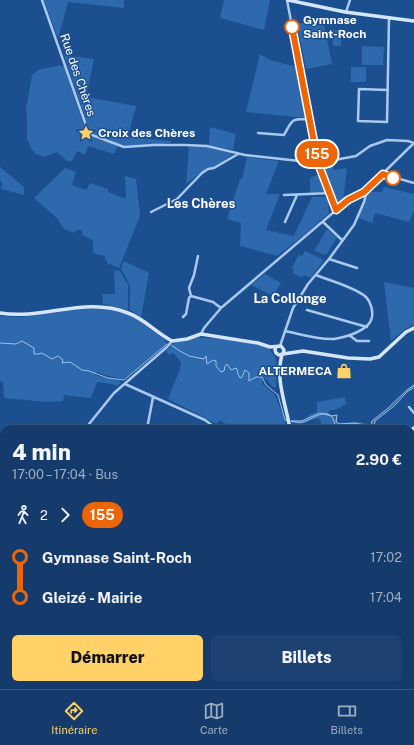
<!DOCTYPE html>
<html lang="fr">
<head>
<meta charset="utf-8">
<style>
  :root { --surface:#143b6b; --page:#1d4271; --text:#f1f3f6; --muted:#9dadc1; --line:#33557e; --accent:#ffd166 }
  body { margin:0; font-family:"Public Sans",sans-serif; background:var(--page); color:var(--text); height:100vh; display:flex; flex-direction:column; font-size:15px; white-space:nowrap }
  * { box-sizing:border-box; margin:0 }
  p { font-size:13px; color:var(--muted) }
  .icon { flex:none; width:22px; height:22px; fill:none; stroke:currentColor; stroke-width:2; stroke-linecap:round; stroke-linejoin:round }
  .map { position:relative; flex:1; overflow:hidden }
  .panel { position:absolute; left:0px; top:425px; width:414px; height:264px; display:flex; flex-direction:column; background:var(--surface); border-radius:12px 12px 0 0; box-shadow:0 1px 3px #0004,0 0 0 1px var(--line) }
  .panel>* { flex:none }
  .badge { padding:0 8px; border-radius:13px; font-size:14px; line-height:26px }
  .map>.badge { position:absolute; translate:-50% -50%; box-shadow:0 0 0 2px #fff }
  .legs { display:flex; align-items:center; gap:6px; height:44px; padding:0 12px; font-size:13px }
  .legs p { margin-inline-start:auto }
  .summary { display:flex; align-items:center; justify-content:space-between; height:68px; padding:0 12px }
  h1 { font-size:22px; font-weight:800; line-height:30px }
  .primary-button { display:flex; gap:8px; margin-top:auto; padding:8px 12px }
  .primary-button a { flex:1; height:46px; border-radius:6px; background:var(--accent); color:#111; font-size:16px; font-weight:800; line-height:46px; text-align:center }
  .primary-button a+a { background:var(--page); color:var(--text) }
  ul { padding:0 12px; list-style:none }
  li { display:flex; align-items:center; gap:14px; height:40px; font-size:15px }
  li i { display:grid; place-items:center; width:6px; height:100%; margin:0 5px; background:currentColor }
  li i::after { content:''; width:10px; height:10px; margin:-5px; border:3px solid; border-radius:50%; background:var(--surface) }
  li p { margin-inline-start:auto }
  li:first-child i { background:linear-gradient(#0000 50%,currentColor 0) }
  li:last-child i { background:linear-gradient(currentColor 50%,#0000 0) }
  .tabs { display:flex; justify-content:space-around; align-items:center; height:56px; border-top:1px solid var(--line); background:var(--surface); font-size:11px; color:var(--muted) }
  .tabs a { display:grid; justify-items:center; gap:2px }
  .tabs .on { color:var(--accent) }
  .map>svg:first-child { display:block }
  .green { fill:#2e69ad }
  .water { fill:#3c6290; stroke:#9cc4f0 }
  .lines { fill:none; stroke-linecap:round; stroke-linejoin:round }
  .stream { stroke:#9cc4f0; stroke-width:1 }
  .street { stroke:#a9c9ee; stroke-width:2.5 }
  .secondary { stroke:#d6e6fa; stroke-width:3.5 }
  .primary { stroke:#f0f6ff; stroke-width:4 }
  .line-1-casing { stroke:#fff; stroke-width:9 }
  .line-1 { stroke:#ec6608; stroke-width:6 }
  .stop-1-dot { fill:#fff; stroke:#ec6608; stroke-width:2 }
  .labels { text-anchor:middle; stroke-width:3; stroke-linejoin:round; paint-order:stroke }
  .stop-label { font-size:12px; font-weight:bold; fill:#fff; stroke:#1b4f8f; text-anchor:start }
  .street-label { font-size:12px; fill:#fff; stroke:#1b4f8f }
  .poi-label { font-size:12px; font-weight:bold; fill:#fff; stroke:#1b4f8f; text-anchor:start }
  .neighbourhood-label { font-size:13px; font-weight:bold; fill:#fff; stroke:#1b4f8f }
</style>
</head>
<body>
<div class="map">
<svg width="414" height="689" viewBox="0 0 414 689">
  <rect width="100%" height="100%" fill="#1b4f8f"/>
  <!-- green -->
  <path class="green" d="M44,0H124V8L68,2L58,39Z
    M224,0H270L264,30L220,18Z
    M323,19L332,64L306,69L297,24Z
    M333,30H341V46H333Z
    M362,46L384,47L383,65H362Z
    M260,54L270,60L297,67L305,118L246,112Z
    M64,55L94,59L86,97L136,106L128,137L171,141L170,143L128,147L92,134L89,129Z
    M60,65L61,66H64L86,132L90,136L118,146L114,154L88,146L85,155L77,151L72,161H67L57,152L44,157L36,154L32,150L27,139V121L26,109L32,75L38,70Z
    M351,67H366V82H351Z
    M210,127L236,134L235,138L233,150L209,145Z
    M189,146L206,147L233,154L216,166L206,169L186,184Z
    M247,157L279,161L266,194H280L266,230L294,236L312,197H326L328,199L329,213L298,240L277,256L240,246L241,223L227,219L240,179H242Z
    M332,162L334,170L347,168L343,201L339,203L337,202L323,167L325,163Z
    M0,167L24,187V195L1,189L2,183L0,180Z
    M65,168L76,172L72,185L86,190L90,183L108,189V192L126,199L125,176L136,179L140,216L119,268L107,263V260H105V256L93,253V240L82,235V230H77L74,233L64,229L57,218L34,198Z
    M321,173L327,189L324,192L310,193V178Z
    M384,187L414,194V210L409,222L375,213L372,223L358,218L367,194L372,192H382Z
    M327,229L337,238L326,255L314,251Z
    M305,251L324,260L311,278L304,275L302,278L293,273L294,270L292,268L299,254L302,256Z
    M124,261L149,273L141,317L130,310C129,303 131,297 130,290C130,282 125,276 121,269Z
    M114,270L120,271L128,285V310L103,304L102,294H115Z
    M265,274L281,283L273,296L251,285Z
    M384,282L414,288V325L405,329L391,341Z
    M90,308L112,310L133,316L164,339L167,344L124,379L109,376L96,372L95,375C103,378 112,378 120,381L121,383L117,386L112,384L97,382L91,398L64,395L63,401L47,402L4,398L3,381L0,382V316L20,317Z
    M192,338C206,337 258,341 269,349C271,351 273,354 275,357C278,362 276,380 276,388L273,387L263,376L262,384L273,393L276,397L286,424L282,429H232L220,420L217,424L168,399L180,369L181,362L173,353L169,355L166,351L174,343Z
    M345,397L346,404L337,409L328,411L330,415H336L338,423L359,422L369,424V429H317L321,424V421L318,418L300,424L292,423L291,420H303L310,414L317,412V402Z
    M0,492L2,501H4V572L0,571Z
    M0,578L4,579V647H0Z
    M414,612V645L410,642V613Z
    M5,685H57V689H6Z
    M188,685H282L279,689H186Z
    M293,685H397L403,689H292Z"/>
  <!-- water -->
  <path class="water" d="M414,385L412,389L408,391L394,406L375,421L374,427H370L369,429V427L354,424L335,425C331,404 314,418 304,422C299,423 295,422 291,421H302L320,413L332,416L337,415L336,422L339,424L354,423L371,426L372,421L387,409L407,390Z"/>
  <g class="lines">
    <!-- stream -->
    <path class="stream" d="M0,343L16,344L22,341L34,348V354H38L42,353L52,359L58,356L63,360L62,363L70,362L82,370L89,371L108,378L124,380L167,344
      M171,345L180,351L189,356L204,359L206,356L207,364L213,360L216,361V366L221,372L224,371L225,366L227,364L231,370L236,368L237,369L238,374L240,378L242,377L245,370L249,373V381L256,377H262L266,385L278,395L285,420L288,421
      M325,429L335,425
      M0,536L4,539"/>
    <!-- street -->
    <path class="street" d="M42,0L88,131L92,135L124,147L154,145H185L207,146L245,155L318,163L356,156L370,146L387,140L408,141L414,143
      M287,0L318,163L336,210
      M346,12L350,0
      M388,90L359,89L358,121L387,122C388,87 388,53 389,18
      M258,133L284,135C293,119 290,119 309,119
      M383,174L414,183
      M284,195L331,193
      M151,212L177,199L202,173L208,169L214,168L238,154
      M285,222L297,195
      M323,222L342,240
      M198,256L194,275L189,288L191,296L213,302L221,308
      M329,259L357,268
      M307,310L367,327
      M183,317L186,314L189,298L191,296
      M285,331C300,334 318,340 334,339C345,337 370,331 372,317C373,311 371,302 366,297C355,287 330,281 316,275
      M201,334L204,328L221,308L348,200L364,192L414,143
      M349,335L357,341H369
      M280,346L293,308L308,284L329,259L354,225L364,202L367,190
      M125,384L205,420L217,429
      M409,407L414,413
      M85,429L114,393L167,347L172,341
      M147,429L153,397
      M410,544H412
      M410,568L414,567
      M410,583H414
      M410,595H414
      M82,689L85,685
      M290,689L291,685"/>
    <!-- secondary -->
    <path class="secondary" d="M288,0L345,12L414,21
      M0,313C44,320 85,296 128,313C145,319 156,333 172,341L187,339L201,334L258,343L270,347L281,346L284,350L283,354L279,355L276,353L275,350L276,347
      M282,354C275,380 286,404 290,429
      M283,354L303,351L348,358L370,359L379,357L406,332L414,328
      M410,431L414,428
      M0,448H4"/>
    <!-- primary -->
    <path class="primary" d="M410,510L414,514
      M0,575L4,576"/>
  </g>
  <g class="lines">
    <defs>
      <path id="line-1" d="M292,27L318,163L336,210L348,200L364,192L383,174L393,178"/>
    </defs>
    <!-- line-1 casing -->
    <use href="#line-1" class="line-1-casing"/>
    <!-- line-1 -->
    <use href="#line-1" class="line-1"/>
  </g>
  <!-- icons -->
  <defs>
    <symbol id="sight-bare" viewBox="-9 -9 18 18"><path d="M0-6L1.8-2.2L6-1.7L2.9 1.2L3.7 5.4L0 3.3L-3.7 5.4L-2.9 1.2L-6-1.7L-1.8-2.2Z" fill="#ffd166" stroke="#1b4f8f" stroke-width="2.5" paint-order="stroke"/></symbol>
    <symbol id="shop-bare" viewBox="-9 -9 18 18"><path d="M-5-2.5h2.3a2.7 3.5 0 0 1 5.4 0H5L5.5 6h-11ZM-1.5-2.5h3a1.5 2.3 0 0 0-3 0Z" fill="#ffd166" stroke="#1b4f8f" stroke-width="2.5" paint-order="stroke"/></symbol>
  </defs>
  <g fill-rule="evenodd">
    <use href="#sight-bare" x="75" y="122" width="22" height="22"/>
    <use href="#shop-bare" x="333" y="360" width="22" height="22"/>
  </g>
  <!-- markers -->
  <g class="stop-1-dot">
    <circle cx="292" cy="27" r="7"/>
    <circle cx="393" cy="178" r="7"/>
  </g>
  <g class="labels">
    <!-- stop labels -->
    <g class="stop-label">
      <text x="303" y="24">Gymnase<tspan x="303" dy="14">Saint-Roch</tspan></text>
    </g>
    <!-- street labels -->
    <g class="street-label">
      <text transform="translate(78 75) rotate(71)" y="4">Rue des Chères</text>
    </g>
    <!-- poi labels -->
    <g class="poi-label">
      <text x="98" y="137">Croix des Chères</text>
      <text x="332" y="375" text-anchor="end">ALTERMECA</text>
    </g>
    <!-- neighbourhood labels -->
    <g class="neighbourhood-label">
      <text x="201" y="208">Les Chères</text>
      <text x="290" y="303">La Collonge</text>
    </g>
  </g>
</svg>
<b class="badge" style="left:317px;top:154px;background:#ec6608;color:#fff">155</b>
<section class="panel">
<div class="summary"><div><h1>4 min</h1><p>17:00 – 17:04 · Bus</p></div><b>2.90 €</b></div>
<div class="legs"><svg class="icon" aria-label="walk" viewBox="0 0 24 24"><circle cx="13" cy="4" r="2"/><path d="M13 8l-2 6 4 7M11 14l-3 7M7 12l3-4h3l4 4"/></svg>2<svg class="icon" aria-label="forward" viewBox="0 0 24 24"><path d="M9 5l7 7-7 7"/></svg><b class="badge" style="background:#ec6608;color:#fff">155</b></div>
<ul>
<li><i style="color:#ec6608"></i><b>Gymnase Saint-Roch</b><p>17:02</p></li>
<li><i style="color:#ec6608"></i><b>Gleizé - Mairie</b><p>17:04</p></li>
</ul>
<div class="primary-button"><a>Démarrer</a><a>Billets</a></div>
</section>
</div>
<nav class="tabs">
<a class="on"><svg class="icon" aria-label="directions" viewBox="0 0 24 24"><path d="M12 3l9 9-9 9-9-9zM9 14v-3h6M13 9l2 2-2 2"/></svg>Itinéraire</a>
<a><svg class="icon" aria-label="map" viewBox="0 0 24 24"><path d="M3 6l6-2 6 2 6-2v14l-6 2-6-2-6 2zM9 4v14M15 6v14"/></svg>Carte</a>
<a><svg class="icon" aria-label="tickets" viewBox="0 0 24 24"><path d="M3 7h18v10H3zM15 7v10"/></svg>Billets</a>
</nav>
</body>
</html>
